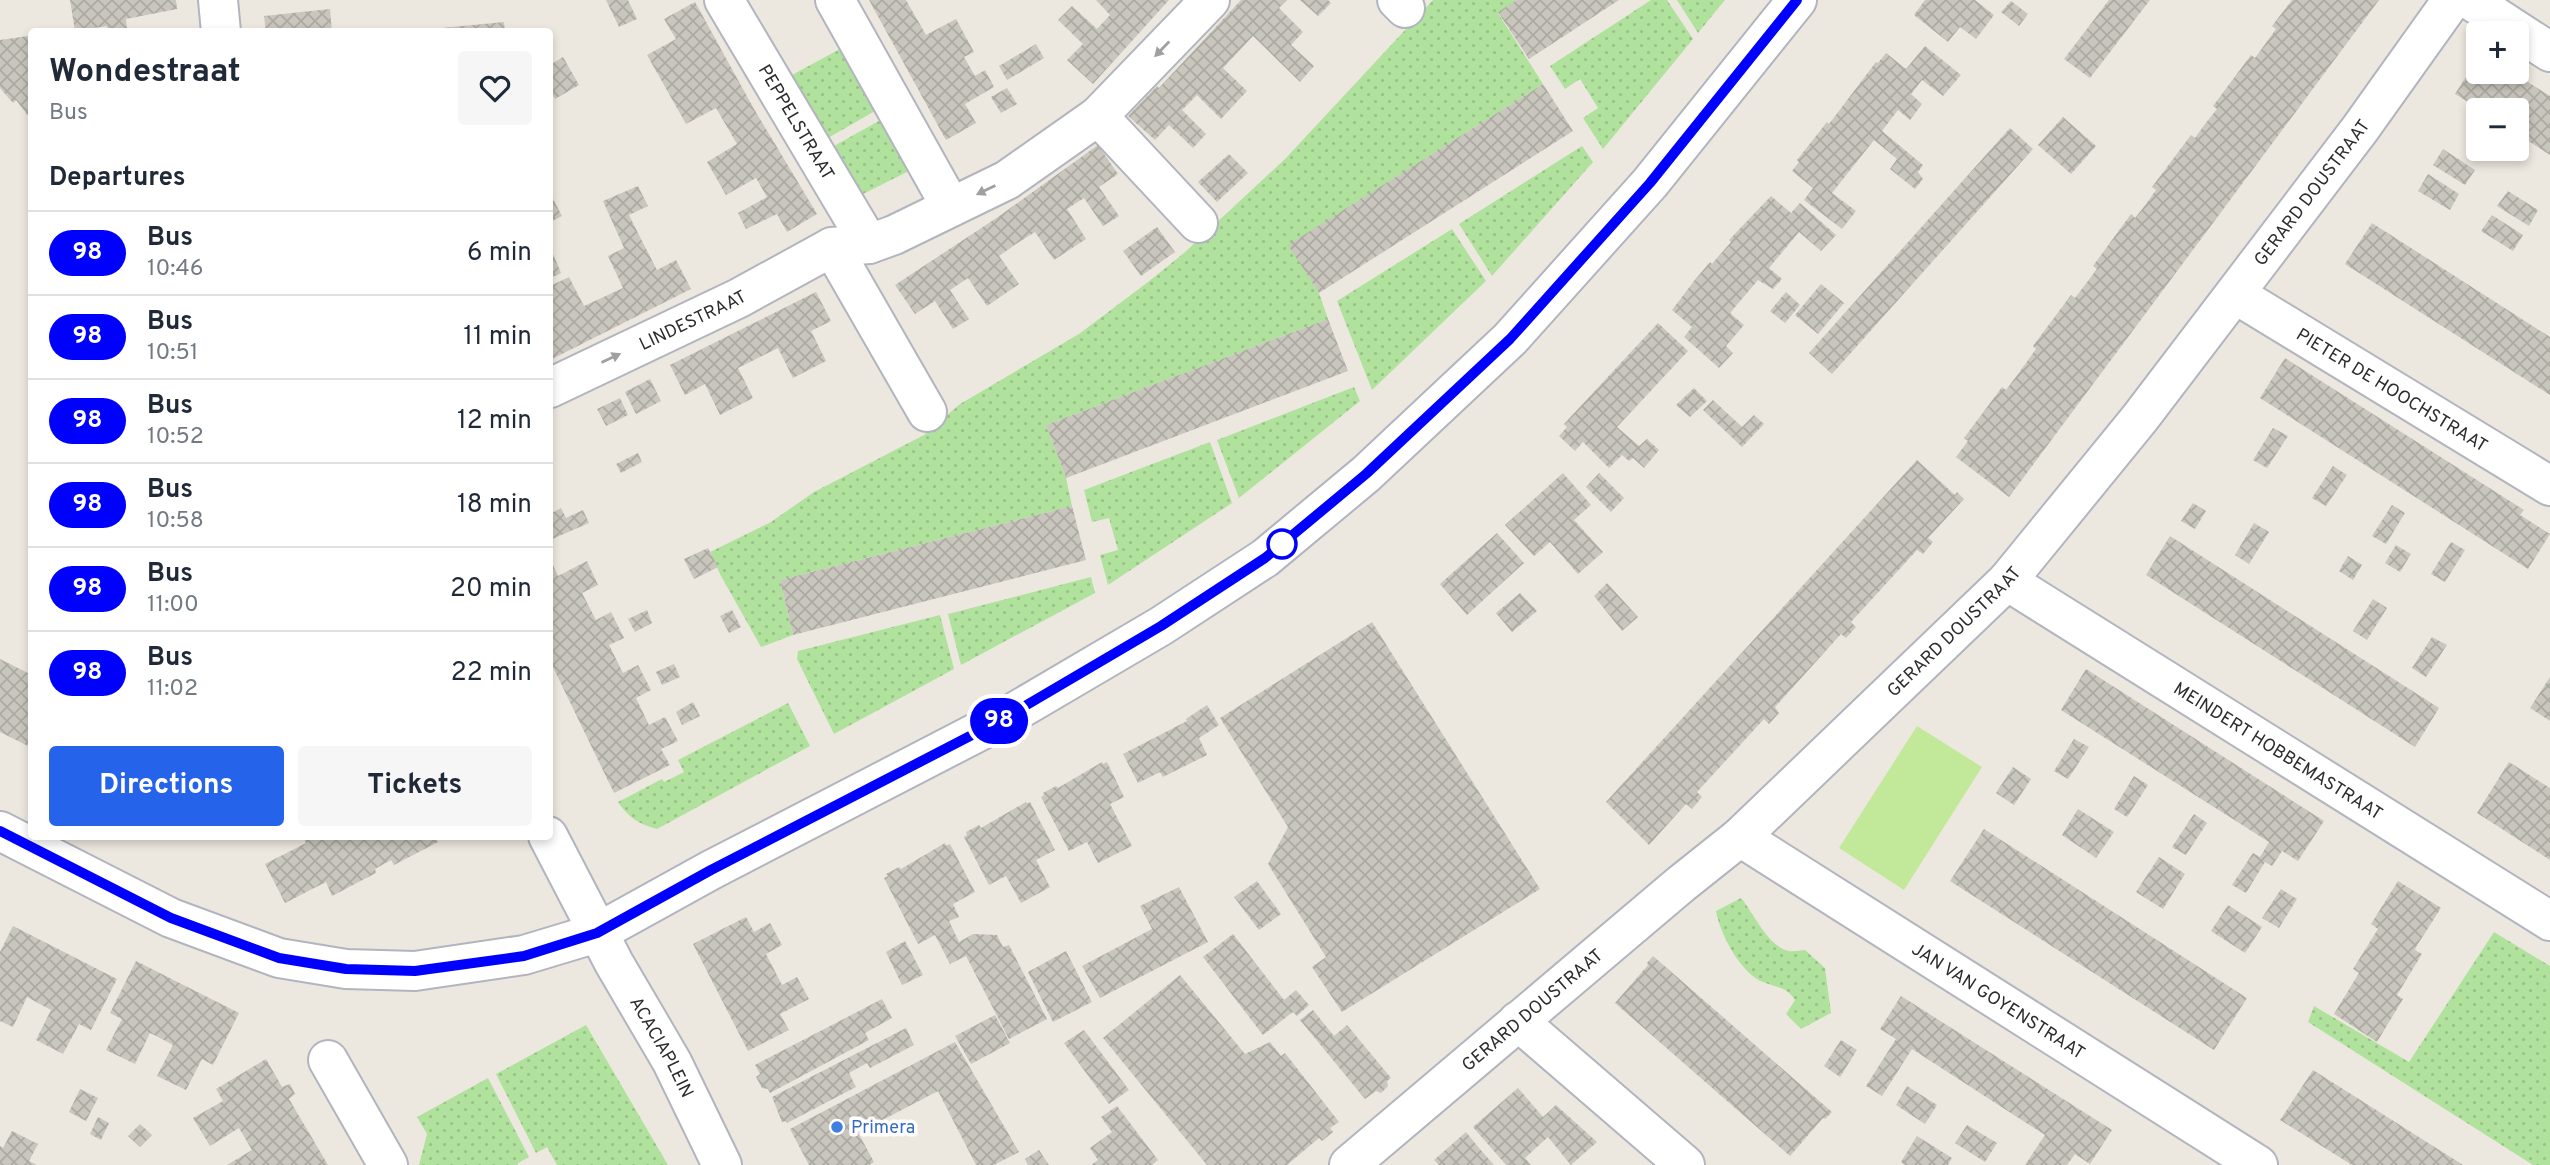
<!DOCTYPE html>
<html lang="en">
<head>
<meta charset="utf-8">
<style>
  :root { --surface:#fff; --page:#f6f6f7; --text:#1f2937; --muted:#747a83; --line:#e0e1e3; --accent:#2563eb }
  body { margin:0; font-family:Overpass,sans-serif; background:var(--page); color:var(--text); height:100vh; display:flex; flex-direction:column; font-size:26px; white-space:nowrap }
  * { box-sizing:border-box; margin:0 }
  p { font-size:23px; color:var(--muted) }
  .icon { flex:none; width:38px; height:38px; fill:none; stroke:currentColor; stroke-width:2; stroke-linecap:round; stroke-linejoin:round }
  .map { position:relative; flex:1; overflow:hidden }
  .sheet { position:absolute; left:28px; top:28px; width:525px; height:812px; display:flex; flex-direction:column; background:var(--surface); border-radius:7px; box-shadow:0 4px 10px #0003 }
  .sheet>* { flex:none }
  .badge { padding:0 14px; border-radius:23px; font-size:24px; line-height:46px }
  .buttons { position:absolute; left:2466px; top:21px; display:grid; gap:14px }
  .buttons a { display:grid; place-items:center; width:63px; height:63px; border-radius:7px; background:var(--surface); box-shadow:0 4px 10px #0003; font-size:35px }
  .map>.badge { position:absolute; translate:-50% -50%; box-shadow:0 0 0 4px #fff }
  h2 { padding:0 21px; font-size:26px; line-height:63px }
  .round { display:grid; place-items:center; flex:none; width:74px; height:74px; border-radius:7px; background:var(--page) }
  .head { display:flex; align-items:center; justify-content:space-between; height:119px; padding:0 21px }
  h1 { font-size:33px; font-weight:700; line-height:52px }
  .primary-button { display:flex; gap:14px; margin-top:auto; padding:14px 21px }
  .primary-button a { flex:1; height:80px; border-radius:7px; background:var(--accent); color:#fff; font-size:28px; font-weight:700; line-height:80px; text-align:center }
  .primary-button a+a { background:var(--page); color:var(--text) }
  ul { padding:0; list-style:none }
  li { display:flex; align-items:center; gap:21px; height:84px; padding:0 21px; border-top:2px solid var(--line) }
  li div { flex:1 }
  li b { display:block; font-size:26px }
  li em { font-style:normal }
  li .badge { min-width:77px; font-weight:700; text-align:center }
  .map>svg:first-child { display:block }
  .green { fill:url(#green-dots) }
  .pitch { fill:#c2e899 }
  .building { fill:url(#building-cross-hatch) }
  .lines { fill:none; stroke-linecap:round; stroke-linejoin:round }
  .minor-casing { stroke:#b2b4bf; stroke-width:42 }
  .minor { stroke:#fff; stroke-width:38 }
  .oneway { fill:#a0a0a0 }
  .line-casing { stroke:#fff; stroke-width:16 }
  .line { stroke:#00f; stroke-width:10 }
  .stop-dot { fill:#fff; stroke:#00f; stroke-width:3.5 }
  .shop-dot { fill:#3f7fe0; stroke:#fff; stroke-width:2.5 }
  .labels { text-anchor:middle; stroke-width:7; stroke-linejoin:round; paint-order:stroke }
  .street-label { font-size:18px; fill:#2c2c2c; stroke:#fff }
  .shop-label { font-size:18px; fill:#366cbe; stroke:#fff; text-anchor:start }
</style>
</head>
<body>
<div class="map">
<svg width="2550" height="1165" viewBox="0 0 2550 1165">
  <defs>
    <pattern id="green-dots" width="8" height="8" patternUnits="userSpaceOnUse" patternTransform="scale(1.75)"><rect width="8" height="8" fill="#b0e29d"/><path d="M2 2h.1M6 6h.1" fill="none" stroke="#98c287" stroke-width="1.8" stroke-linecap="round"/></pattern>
    <pattern id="building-cross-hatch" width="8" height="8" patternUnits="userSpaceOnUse" patternTransform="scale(1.75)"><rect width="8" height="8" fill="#c9c6bd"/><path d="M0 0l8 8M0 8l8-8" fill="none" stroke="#adaaa3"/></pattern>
  </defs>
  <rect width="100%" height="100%" fill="#ede8df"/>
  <!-- green -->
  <path class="green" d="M1433,0H1517L1498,13L1543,84L1289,245L1319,293L1328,319L1046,425L1066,478L1072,506L780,580L793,635L761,647L721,576L710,552L771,522L814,492L924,435L960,404L1079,334L1148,282L1184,253L1285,159Z
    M1651,0H1667L1693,39L1603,149L1583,118L1598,108L1580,79L1565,89L1550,66Z
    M1677,0H1725L1698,33Z
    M840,49L875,111L828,138L792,75Z
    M886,117L911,170L853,199L825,151Z
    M1582,146L1593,162L1492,276L1459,224Z
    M1452,229L1486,281L1372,390L1337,301Z
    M1354,387L1360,401L1239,498L1217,440Z
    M1210,442L1232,503L1108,585L1100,555L1118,550L1109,518L1092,522L1084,490Z
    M1091,577L1095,593L961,665L948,614Z
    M940,615L954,669L834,734L797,659L798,651Z
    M788,703L810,746L657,829C639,824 629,818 618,802L662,779L664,782L684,772L678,760Z
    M1741,898C1754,913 1767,946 1789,951C1793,952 1801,950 1805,950L1825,968L1831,1013L1801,1029L1786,1014L1795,1000C1786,986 1777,988 1763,982C1741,974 1720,934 1716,911Z
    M2494,932L2550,966V1165H2533L2308,1022L2314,1006L2409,1062Z
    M586,1025L668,1165H557L547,1147L536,1153L496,1074Z
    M488,1078L529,1157L518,1163V1165H419L427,1134L417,1117Z"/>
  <!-- pitch -->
  <path class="pitch" d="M1917,726L1982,767L1904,890L1839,848Z"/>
  <!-- building -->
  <path class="building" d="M70,0H176L177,9L126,19L127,29L107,32V26L75,31Z
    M606,0H628L637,19L619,27Z
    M869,0H906L926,35L956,19L974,52L964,57L975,76L985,70L994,87L965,104L976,123L946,140Z
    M1096,0H1169L1093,84L1067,60L1083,44L1058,20L1072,6L1097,29L1110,15Z
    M1241,0H1287L1279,8L1303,32L1291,45L1314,66L1300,82L1253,36L1223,68L1247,91L1221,119L1197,95L1182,110L1206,134L1193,148L1169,125L1155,140L1128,116L1157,86L1159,88Z
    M1300,0H1328L1331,3L1318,16Z
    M1517,0H1619L1529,59L1498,12Z
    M1925,0H1975L1994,15L1976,39L1960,27L1948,42L1914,15Z
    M2109,0H2150L2090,78L2064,59Z
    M2292,0H2379L2009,497L1956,457L1968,441L1964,438L2002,387L2006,390L2018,374L2036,349L2033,346L2071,295L2075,298L2097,269L2093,266L2131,214L2135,218L2143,208L2156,190L2152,187L2191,135L2195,138L2205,124L2217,109L2213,106L2251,55L2255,58L2276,29L2272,26Z
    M2011,1L2028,14L2019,26L2001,12Z
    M695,2L754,109L817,214L787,232L777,214L746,229L738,213L767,197L756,178L726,195L707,162L737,144L716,108L686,124L647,55L676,39L664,19Z
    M330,9L332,32H266L264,16Z
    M504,22L505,32H442V28Z
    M28,36L32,55V121L16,100L13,103L0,88V40Z
    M1036,44L1044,58L1007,80L999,66Z
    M1925,46L1961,75L1943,96L1922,80L1911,94L1922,104L1910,120L1898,110L1882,131L1923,165L1918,172L1923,179L1915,189L1890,169L1897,159L1874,140L1832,193L1856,211L1842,229L1804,200L1813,188L1792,171L1799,162L1797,160L1827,122L1829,124L1876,62L1878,63L1886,53L1906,69Z
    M563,57L579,85L555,99L550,89V65Z
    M2478,58V72H2512L2550,96V155L2516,133V110H2481L2455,94Z
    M1543,84L1573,131L1319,293L1288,245Z
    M1007,88L1017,104L1001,113L991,97Z
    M2063,117L2096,146L2071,174L2038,145Z
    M2010,128L2033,149L1832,374L1809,353Z
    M1098,145L1118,174L1099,187L1119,216L1103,226L1084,198L1067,209L1086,239L1054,260L1035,232L1016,244L999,256L1019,284L987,306L968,278L950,290L969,319L953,329L935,301L915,314L895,285L998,217Z
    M2443,149L2475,170L2465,185L2433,165Z
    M1229,154L1248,173L1217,202L1198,182Z
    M2428,174L2459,194L2450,210L2418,191Z
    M638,186L648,206L629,215L641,239L657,270L676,260L691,289L550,360V286L569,277L584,306L623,288L608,256L624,248L603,201Z
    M2508,191L2538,210L2529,226L2497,206Z
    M551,195L562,216L550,222V196Z
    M1771,196L1791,213L1800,203L1836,235L1821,251L1799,232L1769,268L1782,279L1773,289L1758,280L1730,313L1744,325L1726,346L1733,353L1719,368L1684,337L1692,327L1672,310L1694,281L1710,262L1712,264L1731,242L1729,240Z
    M2492,215L2523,235L2513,251L2481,231Z
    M2372,223L2550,337V395L2345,264Z
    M1157,227L1175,252L1141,276L1123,251Z
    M550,247L561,273L551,278L550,275Z
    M1821,284L1844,303L1818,334L1795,315Z
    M816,292L831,321L811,331L826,361L793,378L778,348L738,368L753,398L720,415L705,384L685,395L670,365Z
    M1786,292L1800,305L1785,323L1770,311Z
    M1328,319L1348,371L1066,478L1046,425Z
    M1658,323L1688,351L1617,427L1639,446L1647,439L1659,450L1644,468L1633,458L1629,461L1622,455L1609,468L1583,442L1575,451L1559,436L1567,427L1564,424Z
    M2285,358L2524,510L2520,515L2550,534L2528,569L2260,398Z
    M650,379L661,401L636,414L625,392Z
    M1694,388L1707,401L1690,417L1676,405Z
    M620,398L628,415L606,426L597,409Z
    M1713,400L1742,427L1754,415L1764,424L1742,447L1703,410Z
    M2273,428L2288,436L2267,468L2253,460Z
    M638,453L642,462L621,473L616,464Z
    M1917,460L1955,495L1957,492L1964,499L1928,538L1933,542L1923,554L1917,550L1851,622L1856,627L1846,638L1841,634L1775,707L1779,713L1769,724L1764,719L1697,792L1702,797L1692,809L1686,804L1649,845L1606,802Z
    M2333,466L2347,475L2326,506L2312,498Z
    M1563,473L1591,505L1574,520L1603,552L1578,574L1550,542L1534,556L1505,525Z
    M1599,473L1624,498L1611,512L1586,487Z
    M2193,503L2206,511L2195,529L2181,521Z
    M2392,505L2405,513L2386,544L2372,536Z
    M1072,506L1086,560L793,635L780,580Z
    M561,508L566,518L583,510L589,523L550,540V514Z
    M2254,523L2269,532L2249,564L2235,555Z
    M1497,533L1524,563L1467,615L1440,584Z
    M2170,536L2439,708L2415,747L2146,575Z
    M2451,542L2465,550L2445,582L2431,574Z
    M2396,545L2411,554L2400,572L2385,563Z
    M708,548L718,567L694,579L684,559Z
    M2348,556L2362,565L2353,580L2339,571Z
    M550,559L558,576L587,561L598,585L582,593L596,620L611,612L624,638L609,645L623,673L638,665L651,690L636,698L649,725L665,717L678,741L661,749L670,765L614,793L550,661Z
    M1607,583L1638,617L1622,631L1594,596Z
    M1520,593L1537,611L1512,632L1496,613Z
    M2373,599L2387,608L2367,640L2353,631Z
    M647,610L652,623L635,632L628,619Z
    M732,610L741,627L729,633L720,616Z
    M1372,622L1540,889L1342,1012L1312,967L1326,957L1268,864L1288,827L1220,718Z
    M2432,637L2447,645L2426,677L2412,668Z
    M0,659L32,675V748L0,732Z
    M674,664L680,677L662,685L656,672Z
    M2086,669L2324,821L2298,861L2282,851L2272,866L2265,862L2246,893L2232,885L2253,853L2260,857L2269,842L2061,710Z
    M2550,677V721L2530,708Z
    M693,702L700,716L682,725L676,712Z
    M1207,705L1219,725L1199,738L1207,755L1163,777L1160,772L1138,783L1123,754L1187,721L1186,719Z
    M2074,739L2089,747L2068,779L2054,771Z
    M1102,762L1103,764L1107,762L1124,797L1110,804L1132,846L1098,863L1087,842L1069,851L1041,797L1044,795L1043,793L1056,786L1058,788Z
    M2509,762L2550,788V860L2477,813Z
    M2013,767L2031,779L2014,805L1996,793Z
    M2134,776L2148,785L2127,817L2114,809Z
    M1026,802L1027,804L1030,802L1055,850L1036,860L1050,887L1021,903L1006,876L989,885L964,837L967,835L966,832L979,825L981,828Z
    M2078,809L2114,832L2096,858L2062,835Z
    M2194,814L2207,823L2186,855L2172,847Z
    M1984,829L2247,998L2214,1050L1950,881Z
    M303,836H435L438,842L394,865L391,860L375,869L376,873L332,896L326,882L285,903L265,864L306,843Z
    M945,843L946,846L950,844L975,892L953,904L959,917L949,921L959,942L973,934L997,935L1003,947L1009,945L1047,1019L1009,1039L966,956L950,964L935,935L918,944L884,878L888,876L886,874L899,867L901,869Z
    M2159,857L2185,874L2163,909L2136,892Z
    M1257,881L1281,914L1259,930L1234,897Z
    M2398,881L2441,908L2416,947L2415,950L2422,954L2397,995L2403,999L2377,1042L2334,1014L2359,973L2353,969L2378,929L2371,924Z
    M1179,887L1208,942L1100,998L1082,966L1152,929L1140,906Z
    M2281,889L2297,899L2279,928L2262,918Z
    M2228,905L2262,927L2245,953L2211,931Z
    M746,917L754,932L770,923L782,945L766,954L782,985L797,977L809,999L780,1014L789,1030L748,1051L693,944Z
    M13,926L117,979L91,1030L79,1024L63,1054L36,1040L51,1010L27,997L13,1027L0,1021V952Z
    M1233,934L1284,1000L1296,990L1309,1005L1297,1016L1293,1012L1263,1035L1203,957Z
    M905,941L923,975L902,985L886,952Z
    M1066,951L1092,1002L1053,1022L1028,972Z
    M1653,956L1832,1112L1825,1119L1823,1118L1790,1156L1615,1003L1648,965L1647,963Z
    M136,961L239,1013L213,1065L202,1059L186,1090L157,1076L173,1045L162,1039L150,1033L135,1064L106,1050L122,1019L110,1013Z
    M1180,975L1245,1054L1270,1042L1281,1056L1285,1053L1339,1122L1330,1128L1333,1132L1322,1141L1319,1138L1287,1165H1207L1103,1038Z
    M1901,996L2112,1130L2090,1164L2075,1154L2067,1165H2025L2045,1135L1912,1049L1882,1096L1866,1086L1896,1039L1880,1029Z
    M882,999L892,1018L865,1033L869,1040L770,1093L768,1089L762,1088L756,1077L760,1074L755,1065Z
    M1313,1010L1334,1036L1347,1025L1391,1078L1387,1081L1388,1086L1381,1093L1376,1091L1365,1099L1300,1020Z
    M995,1015L1010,1043L971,1064L955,1036Z
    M906,1028L914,1045L870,1068L867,1063L849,1073L856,1087L787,1123L786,1121L782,1122L772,1097Z
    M1084,1030L1129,1090L1109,1104L1064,1043Z
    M1841,1040L1857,1050L1840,1077L1824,1066Z
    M955,1042L1019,1152L994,1165H976L938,1091L871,1126L868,1122L856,1129L874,1162L869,1165H809L790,1129Z
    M266,1059L282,1087L290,1084L295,1094L289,1099L328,1165H227L252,1150L239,1128L210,1146L193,1118L223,1101L216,1089Z
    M2313,1070L2463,1165H2352L2280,1120Z
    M1907,1086L1937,1105L1925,1124L1896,1105Z
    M1518,1088L1543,1117L1556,1105L1597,1142L1571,1165L1548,1137L1525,1158L1531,1165H1506L1473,1127Z
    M80,1089L98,1098L86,1121L69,1112Z
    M1117,1106L1158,1160L1152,1165H1091L1098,1160L1090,1148L1112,1132L1101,1117Z
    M98,1117L109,1123L101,1140L90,1134Z
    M140,1124L152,1135L140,1147L128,1136Z
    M1967,1125L1997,1143L1985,1162L1955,1143Z
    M12,1131L38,1144L29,1161L37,1165H0V1146L3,1148Z
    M1466,1132L1479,1148L1494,1165H1439L1434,1160Z
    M1917,1136L1952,1158L1948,1165H1905L1901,1162Z
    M1039,1150L1049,1165H1028L1025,1159Z"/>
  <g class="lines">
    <defs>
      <g id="minor">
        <path d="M218,0L221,32"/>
        <path id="s1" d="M724,0L869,244"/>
        <path d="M835,0L951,207"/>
        <path d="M1397,0L1405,8"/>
        <path d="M2470,0L2550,52"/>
        <path d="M1098,116L1198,223"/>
        <path d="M832,247L927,412"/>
        <path id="s2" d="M2235,294L2550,486"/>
        <path id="s3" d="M550,388L739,298L832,247L869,244L894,235L1007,180L1098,116L1210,0"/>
        <path id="s4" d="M2007,581L2550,921"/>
        <path d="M0,831L171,918L279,958L346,969L415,971L524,955L597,933L711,870L1001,720L1161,626L1265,558L1366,474L1510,339L1650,183L1797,0"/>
        <path id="s5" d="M548,836L614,963L672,1062L722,1165"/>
        <path id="s6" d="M1740,837L2258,1165"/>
        <path d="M1518,1021L1685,1165"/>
        <path d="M328,1060L388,1165"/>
        <path id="s7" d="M1349,1165L1681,884L1740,837L2007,581L2140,418L2360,129L2452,0"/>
      </g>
    </defs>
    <!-- minor casing -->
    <use href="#minor" class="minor-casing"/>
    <!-- minor -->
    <use href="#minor" class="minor"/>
  </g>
  <!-- one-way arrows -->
  <defs><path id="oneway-solid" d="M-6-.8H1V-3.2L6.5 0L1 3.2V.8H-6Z" transform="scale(1.75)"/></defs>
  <g class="oneway">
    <use href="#oneway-solid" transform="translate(1162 49) rotate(134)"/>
    <use href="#oneway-solid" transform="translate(986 190) rotate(154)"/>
    <use href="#oneway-solid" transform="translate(611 358) rotate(-25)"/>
  </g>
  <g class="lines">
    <defs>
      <path id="line" d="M0,831L171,918L279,958L346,969L415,971L524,956L597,933L711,870L1001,720L1161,626L1265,558L1366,474L1510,339L1650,183L1797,0"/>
    </defs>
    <!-- line casing -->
    <use href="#line" class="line-casing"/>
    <!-- line -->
    <use href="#line" class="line"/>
  </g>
  <!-- markers -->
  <circle class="stop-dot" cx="1282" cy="544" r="14"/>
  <circle class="shop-dot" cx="837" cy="1127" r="7"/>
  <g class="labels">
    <!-- street labels -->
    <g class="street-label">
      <text dy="6" stroke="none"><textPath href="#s1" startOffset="142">PEPPELSTRAAT</textPath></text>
      <text dy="6" stroke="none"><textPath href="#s7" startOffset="1374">GERARD DOUSTRAAT</textPath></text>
      <text dy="6" stroke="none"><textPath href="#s3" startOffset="158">LINDESTRAAT</textPath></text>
      <text dy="6" stroke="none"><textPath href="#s2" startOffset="184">PIETER DE HOOCHSTRAAT</textPath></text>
      <text dy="6" stroke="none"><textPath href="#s7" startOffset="807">GERARD DOUSTRAAT</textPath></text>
      <text dy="6" stroke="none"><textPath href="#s4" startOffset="320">MEINDERT HOBBEMASTRAAT</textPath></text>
      <text dy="6" stroke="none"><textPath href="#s6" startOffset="306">JAN VAN GOYENSTRAAT</textPath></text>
      <text dy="6" stroke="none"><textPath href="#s7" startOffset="240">GERARD DOUSTRAAT</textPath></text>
      <text dy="6" stroke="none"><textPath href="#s5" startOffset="240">ACACIAPLEIN</textPath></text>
    </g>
    <!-- shop labels -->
    <g class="shop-label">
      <text x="851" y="1133">Primera</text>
    </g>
  </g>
</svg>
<div class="buttons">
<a>+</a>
<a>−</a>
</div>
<b class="badge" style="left:999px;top:721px;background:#00f;color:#fff">98</b>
<section class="sheet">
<div class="head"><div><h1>Wondestraat</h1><p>Bus</p></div><a class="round"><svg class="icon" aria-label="heart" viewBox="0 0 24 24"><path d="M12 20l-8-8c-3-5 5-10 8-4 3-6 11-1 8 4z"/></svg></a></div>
<h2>Departures</h2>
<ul>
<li><span class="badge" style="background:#00f;color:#fff">98</span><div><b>Bus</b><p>10:46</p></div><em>6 min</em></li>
<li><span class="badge" style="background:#00f;color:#fff">98</span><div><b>Bus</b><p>10:51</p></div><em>11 min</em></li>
<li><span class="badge" style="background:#00f;color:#fff">98</span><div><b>Bus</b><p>10:52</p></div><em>12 min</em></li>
<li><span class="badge" style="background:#00f;color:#fff">98</span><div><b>Bus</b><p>10:58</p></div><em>18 min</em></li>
<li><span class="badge" style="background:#00f;color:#fff">98</span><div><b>Bus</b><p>11:00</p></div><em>20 min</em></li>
<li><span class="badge" style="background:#00f;color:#fff">98</span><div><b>Bus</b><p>11:02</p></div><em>22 min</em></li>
</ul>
<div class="primary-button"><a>Directions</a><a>Tickets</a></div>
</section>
</div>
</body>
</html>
